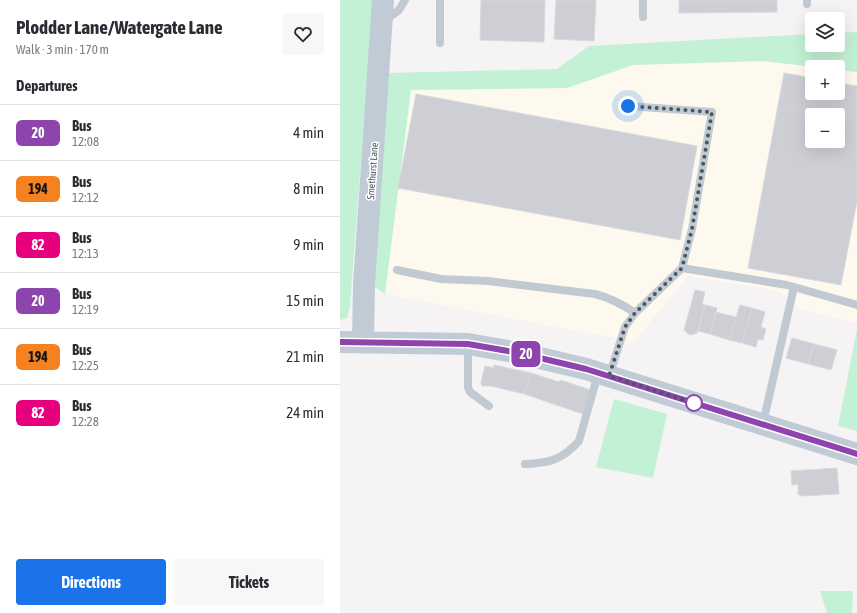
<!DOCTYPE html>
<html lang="en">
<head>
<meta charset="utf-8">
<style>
  :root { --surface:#fff; --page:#f7f7f7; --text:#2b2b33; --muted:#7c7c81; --line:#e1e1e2; --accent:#1a73e8 }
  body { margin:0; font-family:"Asap Condensed",sans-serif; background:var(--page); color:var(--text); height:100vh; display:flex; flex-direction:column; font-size:15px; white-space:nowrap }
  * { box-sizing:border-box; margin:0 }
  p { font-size:13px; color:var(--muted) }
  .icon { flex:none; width:22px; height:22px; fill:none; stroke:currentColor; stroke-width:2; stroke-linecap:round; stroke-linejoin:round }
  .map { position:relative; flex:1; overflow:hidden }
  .details { display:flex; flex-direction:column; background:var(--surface); width:340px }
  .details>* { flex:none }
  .badge { padding:0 8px; border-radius:6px; font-size:14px; line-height:26px }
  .tools { position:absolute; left:465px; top:12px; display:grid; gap:8px }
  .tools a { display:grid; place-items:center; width:40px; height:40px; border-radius:4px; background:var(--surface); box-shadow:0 4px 16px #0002; font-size:20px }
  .you { position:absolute; width:20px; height:20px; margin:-10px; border:3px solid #fff; border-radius:50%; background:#1a73e8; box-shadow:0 0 0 6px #1a73e833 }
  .map>.badge { position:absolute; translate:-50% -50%; box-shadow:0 0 0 2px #fff }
  h2 { padding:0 16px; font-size:15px; line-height:36px }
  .round { display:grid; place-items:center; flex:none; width:42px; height:42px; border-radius:4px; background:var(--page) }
  .summary { display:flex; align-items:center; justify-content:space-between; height:68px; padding:0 16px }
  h1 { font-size:19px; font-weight:700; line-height:30px }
  .button { display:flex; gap:8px; margin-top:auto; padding:8px 16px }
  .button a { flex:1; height:46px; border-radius:4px; background:var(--accent); color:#fff; font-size:16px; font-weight:700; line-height:46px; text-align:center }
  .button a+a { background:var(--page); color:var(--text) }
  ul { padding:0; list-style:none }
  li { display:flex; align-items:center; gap:12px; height:56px; padding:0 16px; border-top:1px solid var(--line) }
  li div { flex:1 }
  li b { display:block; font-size:15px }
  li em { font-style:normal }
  li .badge { min-width:44px; font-weight:700; text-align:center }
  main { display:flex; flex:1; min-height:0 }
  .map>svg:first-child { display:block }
  .commercial { fill:#fdf9ef; fill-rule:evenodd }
  .green { fill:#c3f1d5 }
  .building { fill:#cdcfd5; stroke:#d7d9de; fill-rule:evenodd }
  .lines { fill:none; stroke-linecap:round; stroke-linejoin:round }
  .lane { stroke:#c1cad2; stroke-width:8 }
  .secondary { stroke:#c1cbd6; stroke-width:22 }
  .line-casing { stroke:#fff; stroke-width:9 }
  .line { stroke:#8e44ad; stroke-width:6 }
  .walk { stroke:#4a5661; stroke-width:4; stroke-dasharray:0 7.2 }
  .stop-dot { fill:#fff; stroke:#8e44ad; stroke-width:2 }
  .labels { text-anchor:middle; stroke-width:3; stroke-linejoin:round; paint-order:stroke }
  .street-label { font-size:10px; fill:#4a5661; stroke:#fff }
</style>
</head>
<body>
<main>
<section class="details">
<div class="summary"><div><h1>Plodder Lane/Watergate Lane</h1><p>Walk · 3 min · 170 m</p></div><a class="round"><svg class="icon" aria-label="heart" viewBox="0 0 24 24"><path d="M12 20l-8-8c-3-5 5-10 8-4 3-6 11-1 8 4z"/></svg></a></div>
<h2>Departures</h2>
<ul>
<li><span class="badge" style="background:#8e44ad;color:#fff">20</span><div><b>Bus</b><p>12:08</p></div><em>4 min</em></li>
<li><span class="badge" style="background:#f58220;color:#111">194</span><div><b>Bus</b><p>12:12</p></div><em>8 min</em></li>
<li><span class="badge" style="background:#e6007e;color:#fff">82</span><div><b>Bus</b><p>12:13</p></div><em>9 min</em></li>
<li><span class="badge" style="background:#8e44ad;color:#fff">20</span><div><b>Bus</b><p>12:19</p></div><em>15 min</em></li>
<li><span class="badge" style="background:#f58220;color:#111">194</span><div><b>Bus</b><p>12:25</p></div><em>21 min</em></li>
<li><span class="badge" style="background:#e6007e;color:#fff">82</span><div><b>Bus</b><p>12:28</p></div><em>24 min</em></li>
</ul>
<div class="button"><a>Directions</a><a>Tickets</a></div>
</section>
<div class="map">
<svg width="517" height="613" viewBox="0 0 517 613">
  <rect width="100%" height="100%" fill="#f5f3f3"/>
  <!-- commercial -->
  <path class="commercial" d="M423,61L474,67H472V93H498V70L517,72V324L456,308L439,291L348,276L294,342L45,294L53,188L71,90L227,88L293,65ZM472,115H498V141H472Z"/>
  <!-- green -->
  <path class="green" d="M0,0H33L10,306L7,318L0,320Z
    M517,32V72L498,70V67H474L423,61L293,65L227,88L71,90L45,294L33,286L48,73L217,69L249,46L472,34V45H498V33Z
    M517,329V431L498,426Z
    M274,399L327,414L313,478L256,467Z
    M480,591H513L512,613H487Z"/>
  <!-- building -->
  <path class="building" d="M141,0H205L204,42L140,40Z
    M216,0H256L254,41L214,39Z
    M339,0H437V12L339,13Z
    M444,73L472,78V93H498V83L517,86V201L501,285L408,268ZM472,115H498V141H472Z
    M76,94L357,146L340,240L58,188Z
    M355,290L365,292L362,304L365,305L357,333L352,335L348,334L344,330Z
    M365,305L377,308L370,334L358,331Z
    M400,305L412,308L402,343L389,340Z
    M412,308L425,312L421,327L426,329L423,340L418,339L416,347L402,343Z
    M376,312L396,317L389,340L370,334Z
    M452,338L474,344L468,364L446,358Z
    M474,344L497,350L491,370L468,364Z
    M154,365L191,373L184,394L151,386H142L141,383L145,366L154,368Z
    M191,373L219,382L220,380L251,390L243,414L184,394Z
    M497,468L499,494L461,496L458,494V484L452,485L451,471Z"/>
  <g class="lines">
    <!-- lane -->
    <path class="lane" d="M303,0V17
      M467,4V0
      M46,20L59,10L65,0
      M100,43V0
      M342,268L447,285L517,305
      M57,270L101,279L148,281L255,294C271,298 282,304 295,313
      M128,345V387L130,392L149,406
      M269,376L285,327L295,313L342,268L352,229L372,112L288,106
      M423,423L454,287
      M185,464C209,463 222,460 239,441L258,374"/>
    <!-- secondary -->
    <path class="secondary" d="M0,342L128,344L179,353L246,369L517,454
      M23,342L24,285L43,0"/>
  </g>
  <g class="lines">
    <defs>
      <path id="line" d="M0,342L128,344L179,353L246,369L517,454"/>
    </defs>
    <!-- line casing -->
    <use href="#line" class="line-casing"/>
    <!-- line -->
    <use href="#line" class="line"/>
    <!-- walk -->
    <path class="walk" d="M288,106L372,112L352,229L342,268L295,313L285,327L269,376L354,403"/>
  </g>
  <!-- markers -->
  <circle class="stop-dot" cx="354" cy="403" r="8"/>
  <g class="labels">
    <!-- street labels -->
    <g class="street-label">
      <text transform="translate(32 171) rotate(-86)" y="4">Smethurst Lane</text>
    </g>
  </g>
</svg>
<div class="tools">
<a><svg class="icon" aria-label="layers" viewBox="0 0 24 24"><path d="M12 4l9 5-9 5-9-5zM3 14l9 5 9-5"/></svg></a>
<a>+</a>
<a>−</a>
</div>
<div class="you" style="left:288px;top:106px"></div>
<b class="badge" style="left:186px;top:354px;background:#8e44ad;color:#fff">20</b>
</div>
</main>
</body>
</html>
